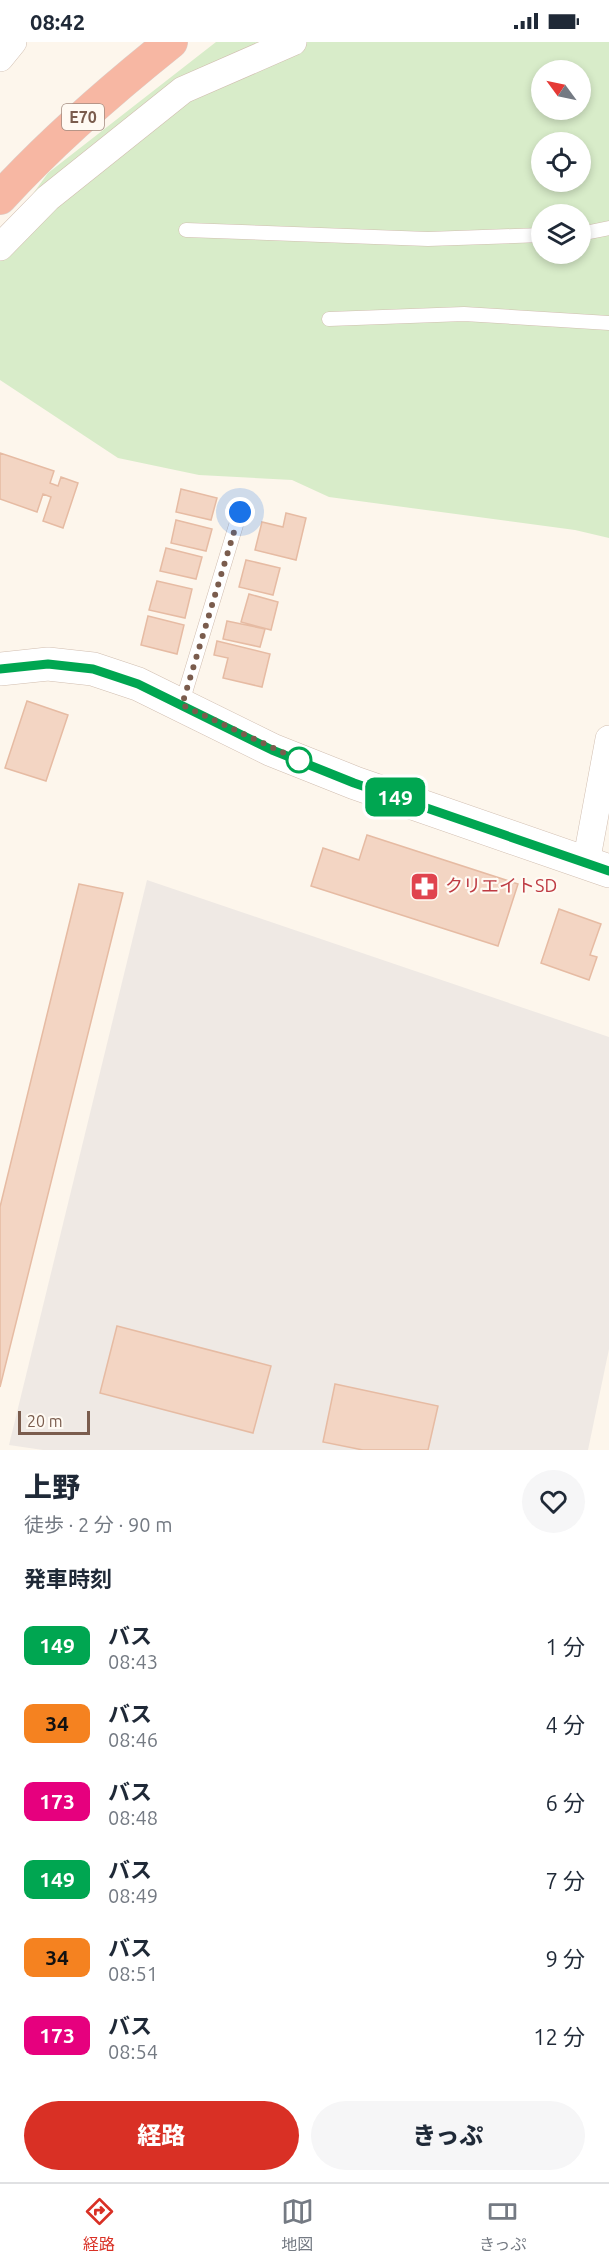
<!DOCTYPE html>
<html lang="ja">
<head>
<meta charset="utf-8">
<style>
  :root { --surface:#fff; --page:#f6f6f7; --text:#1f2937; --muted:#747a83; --line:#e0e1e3; --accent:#d93025 }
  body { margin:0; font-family:Ubuntu,"Noto Sans JP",sans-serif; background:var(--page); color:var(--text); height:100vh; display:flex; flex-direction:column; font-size:22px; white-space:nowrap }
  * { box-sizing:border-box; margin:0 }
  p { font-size:20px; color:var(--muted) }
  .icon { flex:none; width:33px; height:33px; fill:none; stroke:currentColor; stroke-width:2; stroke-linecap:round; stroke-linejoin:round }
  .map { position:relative; height:1408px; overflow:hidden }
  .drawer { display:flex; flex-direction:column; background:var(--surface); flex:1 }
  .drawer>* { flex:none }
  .badge { padding:0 12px; border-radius:9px; font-size:21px; line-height:39px }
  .needle { width:39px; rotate:303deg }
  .tools { position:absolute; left:531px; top:18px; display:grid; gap:12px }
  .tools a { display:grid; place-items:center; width:60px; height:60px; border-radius:50%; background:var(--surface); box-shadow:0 3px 9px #0003; font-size:30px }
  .scale { position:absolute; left:18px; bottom:15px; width:72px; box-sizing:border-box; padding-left:6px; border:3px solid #7a5c4d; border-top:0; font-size:16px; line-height:21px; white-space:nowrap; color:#7a5c4d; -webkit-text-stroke:4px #fffaf3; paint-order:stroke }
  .you { position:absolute; width:30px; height:30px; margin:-15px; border:4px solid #fff; border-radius:50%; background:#1a73e8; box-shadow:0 0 0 9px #1a73e833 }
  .map>.badge { position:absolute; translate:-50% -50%; box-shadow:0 0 0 3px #fff }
  h2 { padding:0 24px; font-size:22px; line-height:54px }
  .round { display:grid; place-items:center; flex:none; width:63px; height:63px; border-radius:32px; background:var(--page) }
  .head { display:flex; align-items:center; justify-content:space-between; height:102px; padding:0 24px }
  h1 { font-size:28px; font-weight:800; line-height:45px }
  .primary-button { display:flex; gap:12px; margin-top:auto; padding:12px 24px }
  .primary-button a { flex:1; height:69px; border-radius:36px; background:var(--accent); color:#fff; font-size:24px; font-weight:800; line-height:69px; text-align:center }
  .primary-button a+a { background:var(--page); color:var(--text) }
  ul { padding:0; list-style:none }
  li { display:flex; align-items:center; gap:18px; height:78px; padding:0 24px }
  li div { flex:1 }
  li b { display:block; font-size:22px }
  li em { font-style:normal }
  li .badge { min-width:66px; font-weight:700; text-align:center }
  .status { display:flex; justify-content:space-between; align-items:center; height:42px; padding:0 30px; background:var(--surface); direction:ltr }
  .status svg { height:16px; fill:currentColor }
  .menu { display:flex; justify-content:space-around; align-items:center; height:84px; border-top:2px solid var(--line); background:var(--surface); font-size:16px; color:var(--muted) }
  .menu a { display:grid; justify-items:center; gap:3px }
  .menu .on { color:var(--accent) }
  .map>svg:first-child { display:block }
  .industrial { fill:#efe9e4 }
  .green { fill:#d8ecc9; fill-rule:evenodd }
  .building { fill:#f3d5c3; stroke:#e6bba3; stroke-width:1.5 }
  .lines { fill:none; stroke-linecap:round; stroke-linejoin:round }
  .service-casing { stroke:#d1beb0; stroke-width:15 }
  .minor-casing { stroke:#d1beb0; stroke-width:28 }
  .tertiary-casing { stroke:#d1beb0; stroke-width:34 }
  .motorway-casing { stroke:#dad1cd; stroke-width:34 }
  .service { stroke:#fff; stroke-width:14 }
  .minor { stroke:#fff; stroke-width:27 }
  .tertiary { stroke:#fff; stroke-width:33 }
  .motorway { stroke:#f7b7a3; stroke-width:33 }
  .line-casing { stroke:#fff; stroke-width:14 }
  .line { stroke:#00a651; stroke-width:9 }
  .walk { stroke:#7a5c4d; stroke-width:6; stroke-dasharray:0 10.8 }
  .stop-dot { fill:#fff; stroke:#00a651; stroke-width:3 }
  .labels { text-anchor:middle; stroke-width:4.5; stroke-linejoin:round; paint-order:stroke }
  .shield { fill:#fffaf3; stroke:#a28b7f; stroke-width:1.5 }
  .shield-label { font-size:16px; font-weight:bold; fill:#7a5c4d }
  .health-label { font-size:18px; fill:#be3a42; stroke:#fffaf3; text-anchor:start }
</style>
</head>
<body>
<div class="status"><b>08:42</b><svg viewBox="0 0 49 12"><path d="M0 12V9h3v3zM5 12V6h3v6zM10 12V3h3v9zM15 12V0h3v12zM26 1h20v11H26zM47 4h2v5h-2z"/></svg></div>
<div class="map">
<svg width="609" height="1408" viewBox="0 0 609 1408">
  <rect width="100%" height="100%" fill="#fdf6ec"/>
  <!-- industrial -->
  <path class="industrial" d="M147,838L609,995V1307L588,1408H43L9,1403Z"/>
  <!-- green -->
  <path class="green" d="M216,0H609V496L575,488L329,455L292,438L199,433L118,416L0,338V197L48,131ZM542,28H580V68H542ZM542,100H580V140H542ZM542,172H580V212H542Z"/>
  <!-- building -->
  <path class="building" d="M0,411L54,429L50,441L58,444L61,435L78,441L63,486L43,479L51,455L43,452L37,470L0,457Z
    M181,447L217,456L211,478L176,470Z
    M286,471L306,476L296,518L255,508L262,480L283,485Z
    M176,478L212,487L206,509L171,501Z
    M166,506L202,515L196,537L160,529Z
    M246,518L280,526L273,553L239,545Z
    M157,539L192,547L185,576L149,568Z
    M249,552L278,560L271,588L241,580Z
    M148,574L184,583L177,612L141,603Z
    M227,579L265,587L260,605L223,597Z
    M217,599L270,612L262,645L223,636L228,616L214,613Z
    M27,659L68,673L46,739L5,726Z
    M367,793L518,842L498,904L311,844L323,806L359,818Z
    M79,842L123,851L0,1345V1165Z
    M559,867L601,882L590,913L597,915L589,938L541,921Z
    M117,1284L271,1324L253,1391L100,1351Z
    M335,1342L438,1364L428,1408H363L323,1400Z"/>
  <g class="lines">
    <defs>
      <path id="service" d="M186,188L428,197L542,193
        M580,192L609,186
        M329,277L464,272L609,281
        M181,664L240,470"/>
      <path id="minor" d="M0,16L13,0
        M0,205L48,156L183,48L293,0
        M586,821L609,697"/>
      <path id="tertiary" d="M0,627L48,622L93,627L138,642L272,708L355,741L609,829"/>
      <path id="motorway" d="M0,156C52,99 111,48 171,0"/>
    </defs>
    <!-- service casing -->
    <use href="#service" class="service-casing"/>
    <!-- minor casing -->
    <use href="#minor" class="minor-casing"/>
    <!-- tertiary casing -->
    <use href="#tertiary" class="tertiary-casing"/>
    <!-- motorway casing -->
    <use href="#motorway" class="motorway-casing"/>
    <!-- service -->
    <use href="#service" class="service"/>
    <!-- minor -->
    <use href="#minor" class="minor"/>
    <!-- tertiary -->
    <use href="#tertiary" class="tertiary"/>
    <!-- motorway -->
    <use href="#motorway" class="motorway"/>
  </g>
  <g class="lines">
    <defs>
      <path id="line" d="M0,627L48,622L93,627L138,642L272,708L354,741L609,829"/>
    </defs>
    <!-- line casing -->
    <use href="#line" class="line-casing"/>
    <!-- line -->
    <use href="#line" class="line"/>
    <!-- walk -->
    <path class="walk" d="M240,470L182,663L299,718"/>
  </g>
  <!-- icons -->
  <defs>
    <symbol id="pharmacy-square" viewBox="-11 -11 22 22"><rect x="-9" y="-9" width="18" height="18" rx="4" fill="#e0444e" stroke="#fffaf3"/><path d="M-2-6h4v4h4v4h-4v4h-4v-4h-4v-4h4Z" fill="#fff"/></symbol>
  </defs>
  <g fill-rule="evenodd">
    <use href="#pharmacy-square" x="408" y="828" width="33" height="33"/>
  </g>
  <!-- markers -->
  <circle class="stop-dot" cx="299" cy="718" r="12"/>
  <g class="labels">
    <!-- shield labels -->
    <rect class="shield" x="62" y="62" width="42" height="26" rx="4.5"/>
    <g class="shield-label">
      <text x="83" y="81">E70</text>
    </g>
    <!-- health labels -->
    <g class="health-label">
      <text x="445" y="850">クリエイトSD</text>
    </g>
  </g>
</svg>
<div class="tools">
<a><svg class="needle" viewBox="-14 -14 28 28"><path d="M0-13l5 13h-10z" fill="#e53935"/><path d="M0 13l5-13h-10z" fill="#747a83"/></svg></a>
<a><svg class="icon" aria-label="locate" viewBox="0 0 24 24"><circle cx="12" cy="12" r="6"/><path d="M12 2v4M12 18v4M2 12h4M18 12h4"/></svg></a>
<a><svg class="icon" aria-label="layers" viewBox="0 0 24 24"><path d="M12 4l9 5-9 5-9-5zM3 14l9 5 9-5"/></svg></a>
</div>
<div class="scale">20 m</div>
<div class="you" style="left:240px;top:470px"></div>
<b class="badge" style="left:395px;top:755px;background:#00a651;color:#fff">149</b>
</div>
<section class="drawer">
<div class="head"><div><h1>上野</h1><p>徒歩 · 2 分 · 90 m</p></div><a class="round"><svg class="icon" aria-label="heart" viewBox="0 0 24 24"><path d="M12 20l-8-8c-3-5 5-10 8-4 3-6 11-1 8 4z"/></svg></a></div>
<h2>発車時刻</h2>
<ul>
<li><span class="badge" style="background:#00a651;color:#fff">149</span><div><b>バス</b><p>08:43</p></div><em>1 分</em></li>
<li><span class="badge" style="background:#f58220;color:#111">34</span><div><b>バス</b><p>08:46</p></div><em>4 分</em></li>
<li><span class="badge" style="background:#e6007e;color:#fff">173</span><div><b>バス</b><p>08:48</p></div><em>6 分</em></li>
<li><span class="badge" style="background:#00a651;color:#fff">149</span><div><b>バス</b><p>08:49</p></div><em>7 分</em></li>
<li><span class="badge" style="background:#f58220;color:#111">34</span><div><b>バス</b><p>08:51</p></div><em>9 分</em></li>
<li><span class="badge" style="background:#e6007e;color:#fff">173</span><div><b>バス</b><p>08:54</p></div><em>12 分</em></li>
</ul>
<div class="primary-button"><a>経路</a><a>きっぷ</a></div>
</section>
<nav class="menu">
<a class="on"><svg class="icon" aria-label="directions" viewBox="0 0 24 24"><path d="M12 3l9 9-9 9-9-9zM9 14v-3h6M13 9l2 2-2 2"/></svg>経路</a>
<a><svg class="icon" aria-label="map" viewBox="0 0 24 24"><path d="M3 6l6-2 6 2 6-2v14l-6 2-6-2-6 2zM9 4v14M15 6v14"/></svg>地図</a>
<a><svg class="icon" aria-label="tickets" viewBox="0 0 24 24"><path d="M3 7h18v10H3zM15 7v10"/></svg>きっぷ</a>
</nav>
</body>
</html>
